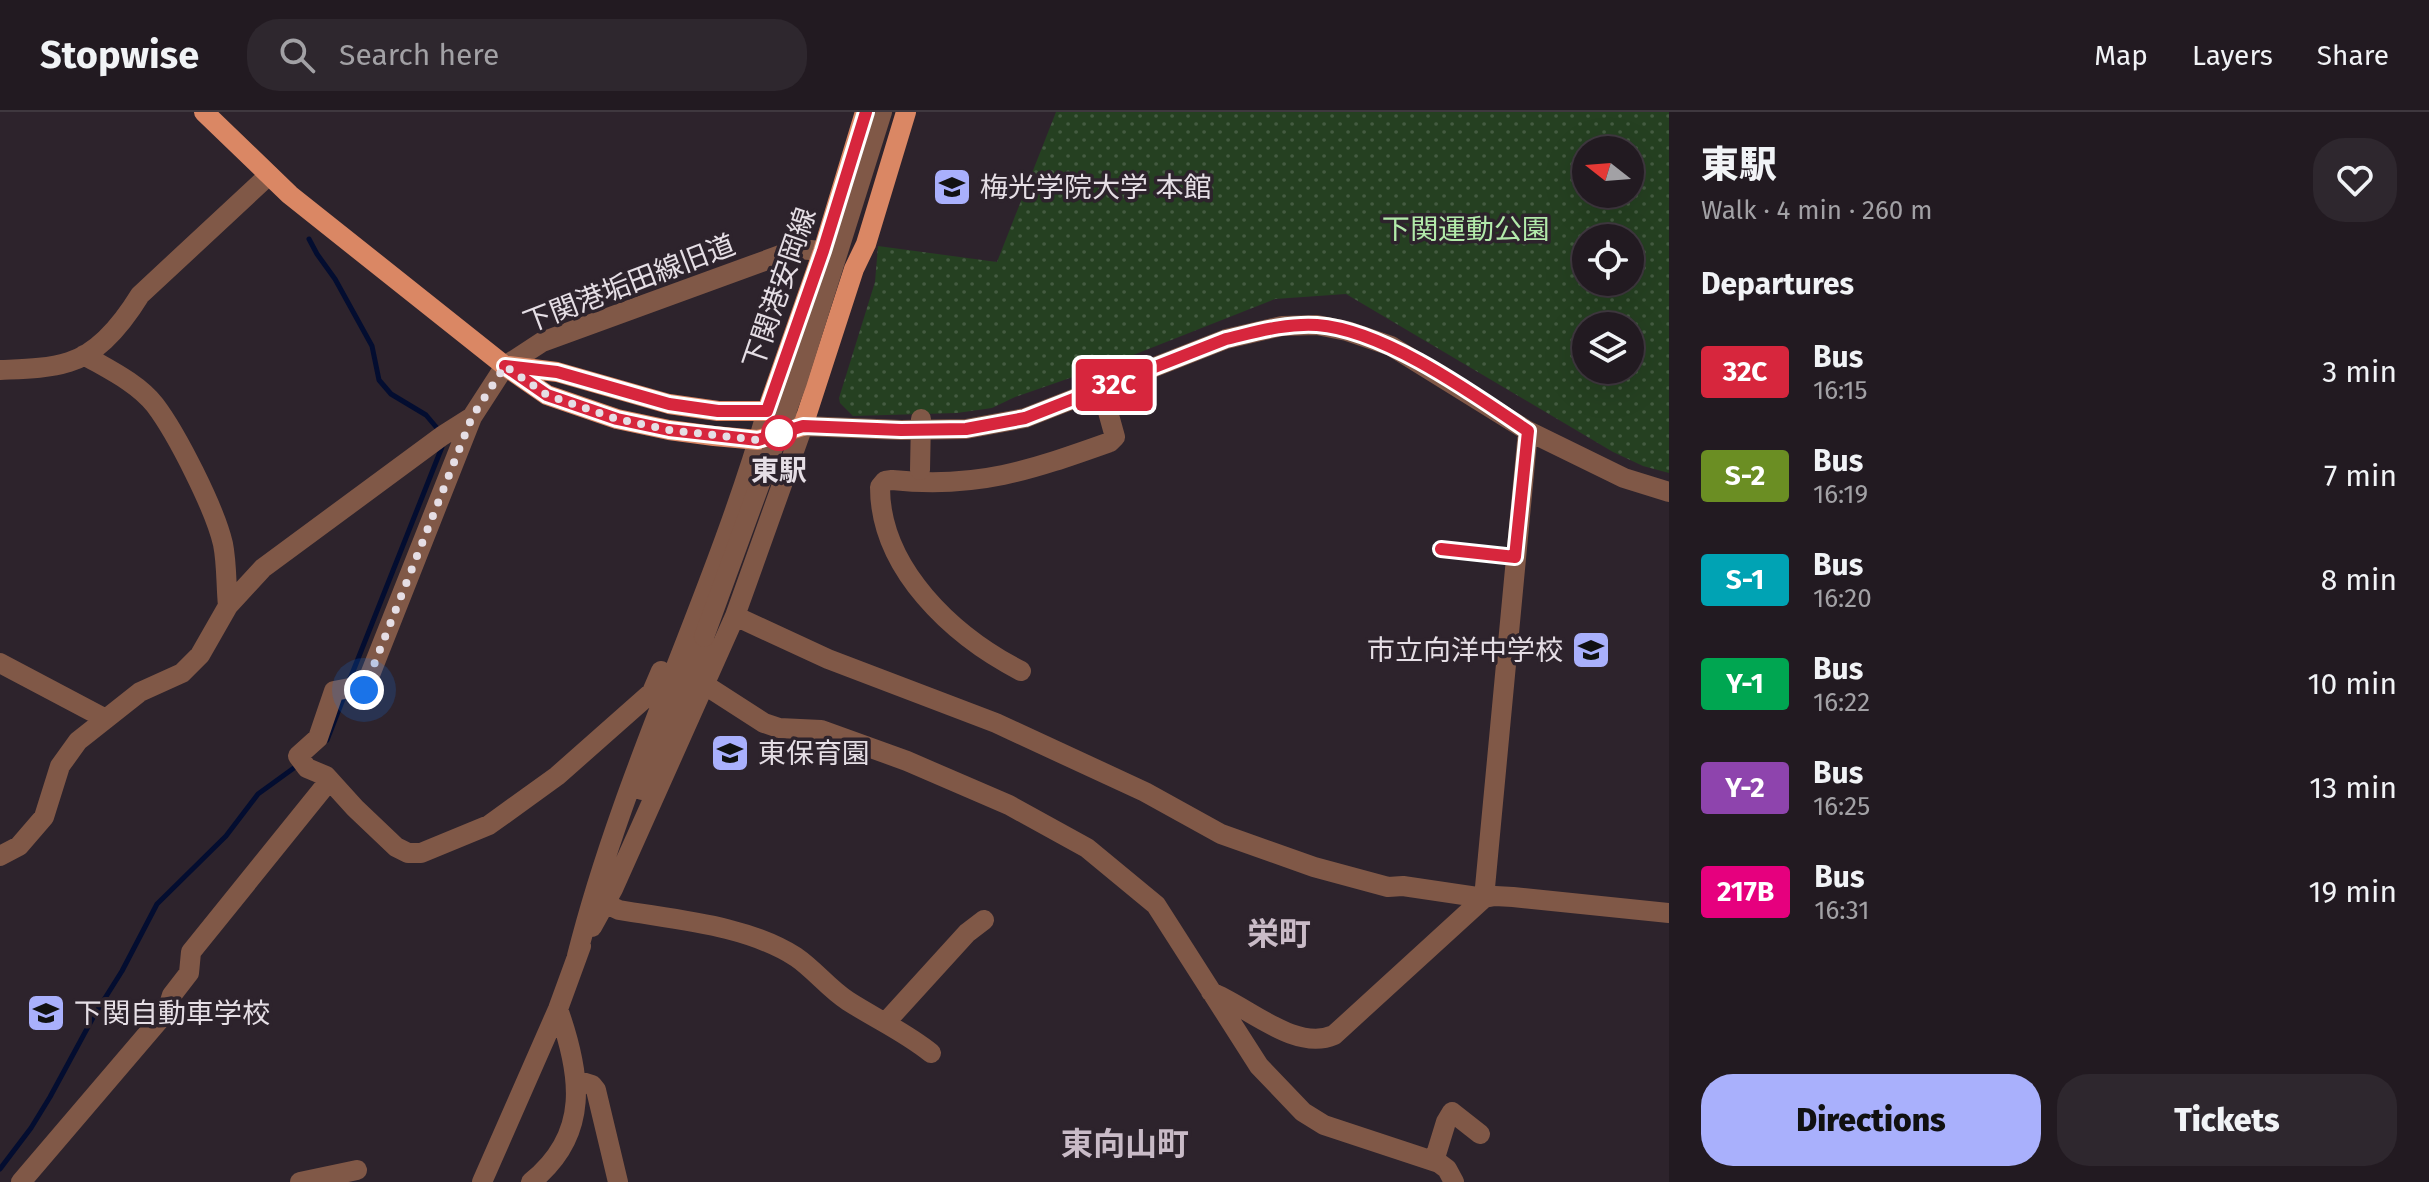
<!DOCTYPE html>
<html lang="en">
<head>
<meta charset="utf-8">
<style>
  :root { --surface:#221a21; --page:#2e272e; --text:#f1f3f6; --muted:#a2a1a5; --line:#3f383f; --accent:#a9b0fc }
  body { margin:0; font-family:"Fira Sans","Noto Sans JP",sans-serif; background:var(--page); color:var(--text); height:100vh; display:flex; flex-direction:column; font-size:30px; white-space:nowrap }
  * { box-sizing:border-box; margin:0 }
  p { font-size:26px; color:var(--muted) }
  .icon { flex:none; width:44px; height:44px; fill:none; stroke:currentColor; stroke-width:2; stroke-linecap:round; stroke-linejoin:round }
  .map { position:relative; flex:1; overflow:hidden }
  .panel { display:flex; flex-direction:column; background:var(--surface); width:760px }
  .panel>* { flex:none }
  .badge { padding:0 16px; border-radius:6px; font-size:28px; line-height:52px }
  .needle { width:52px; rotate:287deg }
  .buttons { position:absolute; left:1572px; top:24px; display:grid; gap:16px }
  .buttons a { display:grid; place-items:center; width:72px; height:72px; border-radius:50%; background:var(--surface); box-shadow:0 8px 32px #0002,0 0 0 2px var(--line); font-size:40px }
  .you { position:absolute; width:40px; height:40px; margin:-20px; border:6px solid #fff; border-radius:50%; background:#1a73e8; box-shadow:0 0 0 12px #1a73e833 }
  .map>.badge { position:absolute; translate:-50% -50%; box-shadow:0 0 0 4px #fff }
  h2 { padding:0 32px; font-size:30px; line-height:72px }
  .round { display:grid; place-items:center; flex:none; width:84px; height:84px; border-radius:32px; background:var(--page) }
  .summary { display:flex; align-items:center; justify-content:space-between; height:136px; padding:0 32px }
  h1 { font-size:38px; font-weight:800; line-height:60px }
  .button { display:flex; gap:16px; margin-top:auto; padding:16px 32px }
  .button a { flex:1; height:92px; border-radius:32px; background:var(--accent); color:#111; font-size:32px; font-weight:800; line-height:92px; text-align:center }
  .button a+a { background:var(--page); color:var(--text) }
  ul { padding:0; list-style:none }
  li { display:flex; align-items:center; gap:24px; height:104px; padding:0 32px }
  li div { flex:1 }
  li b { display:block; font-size:30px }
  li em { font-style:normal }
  li .badge { min-width:88px; font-weight:700; text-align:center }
  header { display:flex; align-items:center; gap:48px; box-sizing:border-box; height:112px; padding:0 40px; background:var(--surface); border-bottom:2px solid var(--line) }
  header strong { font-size:38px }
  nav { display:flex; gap:44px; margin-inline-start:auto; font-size:28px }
  .search { width:560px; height:72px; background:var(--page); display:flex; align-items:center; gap:20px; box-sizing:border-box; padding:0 28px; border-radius:32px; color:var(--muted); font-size:30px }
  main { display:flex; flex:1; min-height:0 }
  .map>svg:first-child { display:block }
  .park { fill:url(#park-dots); fill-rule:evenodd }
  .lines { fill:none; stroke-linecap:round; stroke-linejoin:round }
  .stream { stroke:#030d30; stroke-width:5 }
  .minor { stroke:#805847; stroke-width:20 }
  .major { stroke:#da8764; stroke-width:20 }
  .minor-bridge { stroke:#805847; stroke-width:20 }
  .line-casing { stroke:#fff; stroke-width:18 }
  .line { stroke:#d7263d; stroke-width:12 }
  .walk { stroke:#e5dee5; stroke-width:8; stroke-dasharray:0 14.4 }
  .stop-dot { fill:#fff; stroke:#d7263d; stroke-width:4 }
  .labels { text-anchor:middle; stroke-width:7; stroke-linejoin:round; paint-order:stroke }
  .poi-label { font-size:28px; fill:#e5dee5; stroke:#2d232c; text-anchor:start }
  .park-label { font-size:28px; fill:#b2eaaa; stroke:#2d232c }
  .street-label { font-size:28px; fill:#e5dee5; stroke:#2d232c }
  .stop-label { font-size:28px; font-weight:bold; fill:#e5dee5; stroke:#2d232c }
  .quarter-label { font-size:32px; font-weight:bold; fill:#c9bbc7; stroke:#2d232c }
</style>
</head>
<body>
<header>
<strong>Stopwise</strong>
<div class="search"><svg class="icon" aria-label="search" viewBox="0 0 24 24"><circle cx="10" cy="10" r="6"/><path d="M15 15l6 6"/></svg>Search here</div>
<nav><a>Map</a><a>Layers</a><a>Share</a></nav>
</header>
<main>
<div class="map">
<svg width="1669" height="1070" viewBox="0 0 1669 1070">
  <defs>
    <pattern id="park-dots" width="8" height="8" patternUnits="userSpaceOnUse" patternTransform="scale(2)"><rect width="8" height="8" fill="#254021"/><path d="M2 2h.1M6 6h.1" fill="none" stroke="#445b41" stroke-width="1.8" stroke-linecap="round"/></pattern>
  </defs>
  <rect width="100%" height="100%" fill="#2d232c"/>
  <!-- park -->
  <path class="park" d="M1056,0H1669V361L1643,354L1613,340L1346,182L1275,187L1113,251L1015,285L992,296L957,301L853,304L840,291L839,286L875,170L878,134L997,150ZM1586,38H1630V82H1586ZM1586,126H1630V170H1586ZM1586,214H1630V258H1586Z"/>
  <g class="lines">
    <!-- stream -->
    <path class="stream" d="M309,127L317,142L335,167L372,234L379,268L391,282L426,303L437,316
      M348,572L442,335
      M327,628L345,582
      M0,1057L31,1016L50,985L95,902L122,859L157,792L226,724L258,682L298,653"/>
    <!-- minor -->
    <path class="minor" d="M84,243C108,257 138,271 155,293C177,322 215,397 223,432C227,452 226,474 228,494
      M0,258C22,257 47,257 69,250C99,241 124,209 140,183L269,63
      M735,504L828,547L996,611L1145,680L1221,722L1314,755L1388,775L1403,774L1484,786L1495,784L1513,785L1669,801
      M0,551L104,606
      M661,559L652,580L557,664L489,713L421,741H408L396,735L355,696L326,664L307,656L298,644L318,626L334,579L355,575L364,578L472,305L505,254L542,230L797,137L823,139
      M1021,559C953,524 880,457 880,375L885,369L892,368C978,377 1031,358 1110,330L1115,325L1102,278
      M705,573L764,611L779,616L821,618L907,649L1009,693L1087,736L1156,793L1259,954L1303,1000L1324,1013L1439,1051L1447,1057L1454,1070
      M642,678L704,525
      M0,744L19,734L44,705L60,654L78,629L140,580L182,561L200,543L228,494L263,456L442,324L472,305
      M604,791L619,798C677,808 746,813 796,845C815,858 829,877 848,889C876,907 905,920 931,941
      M592,815L613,777L735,504L803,314
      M577,844C624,657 714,484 767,299L803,314L901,318L966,317L1025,306L1226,227L1282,214L1317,213L1347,219L1391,234L1528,319L1624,366L1669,380
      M1211,880C1247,894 1295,940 1334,923L1484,786L1528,319
      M886,910L967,821L984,808
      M576,968L592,973L596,978L618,1070
      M1434,1049L1446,1010L1452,1000L1480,1022
      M21,1070L167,899L172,883L189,861L191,840L329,669
      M300,1070L357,1058
      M482,1070L558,897L581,834
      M531,1070C591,1022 581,962 558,897"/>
    <!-- major -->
    <path class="major" d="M204,0L290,83L505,254L547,283L617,307L669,318L714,324L758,328L803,314L854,157L866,132L906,0
      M509,254L557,260L669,292L718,299H767L823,139L865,0"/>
    <!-- minor-bridge -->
    <path class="minor-bridge" d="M920,358L921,307
      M704,525L797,270L882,0"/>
  </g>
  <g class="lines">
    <defs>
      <path id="line" d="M866,0L823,139L767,299H718L669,292L557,260L505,254L547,283L617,307L669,318L758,328L803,314L901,318L966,317L1025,306L1226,227C1256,220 1286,211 1317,213C1384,218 1472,281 1528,319L1515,445L1441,437"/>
    </defs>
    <!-- line casing -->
    <use href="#line" class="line-casing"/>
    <!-- line -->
    <use href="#line" class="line"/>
    <!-- walk -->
    <path class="walk" d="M364,578L472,305L505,254L547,283L617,307L669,318L758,328L779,321"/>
  </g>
  <!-- icons -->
  <defs>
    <symbol id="university-square" viewBox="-11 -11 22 22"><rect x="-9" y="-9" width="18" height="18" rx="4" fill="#a9b0fc" stroke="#2d232c"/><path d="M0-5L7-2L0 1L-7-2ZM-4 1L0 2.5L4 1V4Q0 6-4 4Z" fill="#111"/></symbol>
    <symbol id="school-square" viewBox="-11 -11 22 22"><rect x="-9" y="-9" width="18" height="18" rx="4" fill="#a9b0fc" stroke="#2d232c"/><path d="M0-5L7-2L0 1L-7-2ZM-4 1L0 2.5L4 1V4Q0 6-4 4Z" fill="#111"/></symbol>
  </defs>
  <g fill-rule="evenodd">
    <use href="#university-square" x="930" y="53" width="44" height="44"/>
    <use href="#school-square" x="1569" y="516" width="44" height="44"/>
    <use href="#school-square" x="708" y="619" width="44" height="44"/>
    <use href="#school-square" x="24" y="879" width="44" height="44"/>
  </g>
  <!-- markers -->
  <circle class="stop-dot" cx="779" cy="321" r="16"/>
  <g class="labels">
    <!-- poi labels -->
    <g class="poi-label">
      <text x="980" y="85">梅光学院大学 本館</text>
      <text x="1563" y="548" text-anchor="end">市立向洋中学校</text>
      <text x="758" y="651">東保育園</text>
      <text x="74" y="911">下関自動車学校</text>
    </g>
    <!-- park labels -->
    <g class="park-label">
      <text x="1466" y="127">下関運動公園</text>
    </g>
    <!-- street labels -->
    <g class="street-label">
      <text transform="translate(629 171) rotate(-21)" y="10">下関港垢田線旧道</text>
      <text transform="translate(779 176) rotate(-71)" y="10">下関港安岡線</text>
    </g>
    <!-- stop labels -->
    <g class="stop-label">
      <text x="779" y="368">東駅</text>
    </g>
    <!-- quarter labels -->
    <g class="quarter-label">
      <text x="1279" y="833">栄町</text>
      <text x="1125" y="1043">東向山町</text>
    </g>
  </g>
</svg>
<div class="buttons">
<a><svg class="needle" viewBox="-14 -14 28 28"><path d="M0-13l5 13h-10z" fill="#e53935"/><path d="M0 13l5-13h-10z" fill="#a2a1a5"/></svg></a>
<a><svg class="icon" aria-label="locate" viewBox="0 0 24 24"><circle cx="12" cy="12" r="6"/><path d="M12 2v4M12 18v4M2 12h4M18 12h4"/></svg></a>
<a><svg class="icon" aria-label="layers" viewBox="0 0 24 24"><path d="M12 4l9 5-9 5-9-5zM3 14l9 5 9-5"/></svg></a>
</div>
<div class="you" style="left:364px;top:578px"></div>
<b class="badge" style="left:1114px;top:273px;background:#d7263d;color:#fff">32C</b>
</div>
<section class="panel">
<div class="summary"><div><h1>東駅</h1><p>Walk · 4 min · 260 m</p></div><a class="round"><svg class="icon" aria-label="heart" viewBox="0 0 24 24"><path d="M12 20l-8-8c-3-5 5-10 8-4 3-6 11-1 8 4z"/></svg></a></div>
<h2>Departures</h2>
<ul>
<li><span class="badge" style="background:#d7263d;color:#fff">32C</span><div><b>Bus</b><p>16:15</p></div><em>3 min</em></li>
<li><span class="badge" style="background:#6b8e23;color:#fff">S-2</span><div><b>Bus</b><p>16:19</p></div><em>7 min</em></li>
<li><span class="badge" style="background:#00a3b4;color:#fff">S-1</span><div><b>Bus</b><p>16:20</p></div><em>8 min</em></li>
<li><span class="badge" style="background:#00a651;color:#fff">Y-1</span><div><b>Bus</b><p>16:22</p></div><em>10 min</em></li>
<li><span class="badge" style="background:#8e44ad;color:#fff">Y-2</span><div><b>Bus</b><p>16:25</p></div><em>13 min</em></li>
<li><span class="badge" style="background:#e6007e;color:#fff">217B</span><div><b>Bus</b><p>16:31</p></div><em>19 min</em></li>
</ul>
<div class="button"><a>Directions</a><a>Tickets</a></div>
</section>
</main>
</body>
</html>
